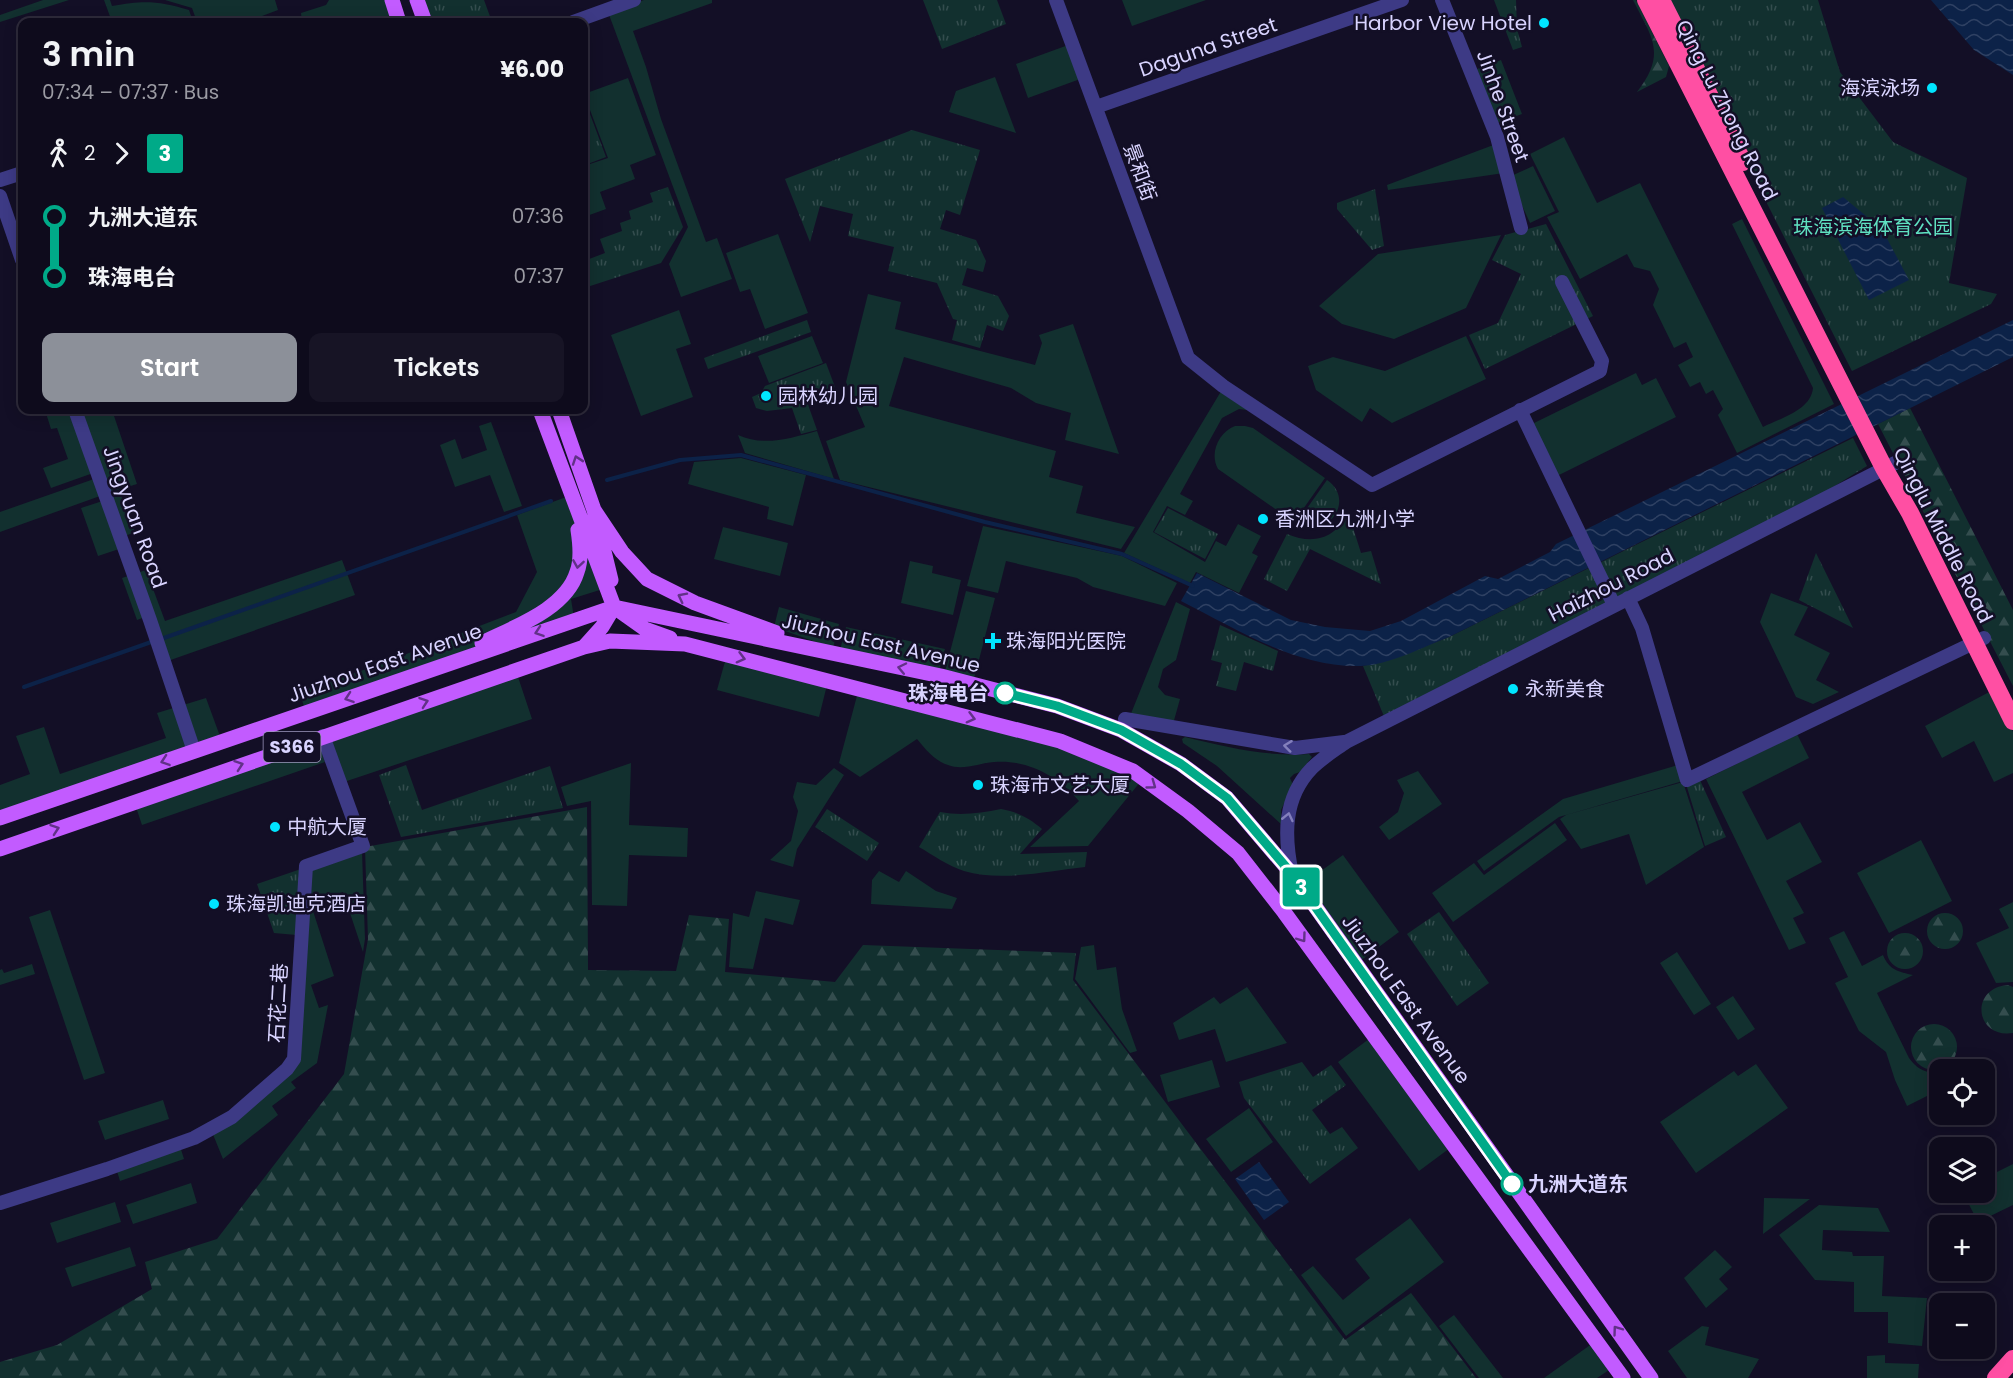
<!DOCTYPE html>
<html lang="en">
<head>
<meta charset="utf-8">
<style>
  :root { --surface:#0e0b1c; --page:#171425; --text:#f1f3f6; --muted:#9b9ba3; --line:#2e2b3b; --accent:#8c9099 }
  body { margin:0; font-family:Poppins,"Noto Sans SC",sans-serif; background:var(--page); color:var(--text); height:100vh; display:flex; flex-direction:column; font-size:22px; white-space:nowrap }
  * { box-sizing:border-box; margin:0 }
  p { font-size:20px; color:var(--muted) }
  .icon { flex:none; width:33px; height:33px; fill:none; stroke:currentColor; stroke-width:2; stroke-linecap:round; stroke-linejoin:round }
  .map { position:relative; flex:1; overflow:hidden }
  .panel { position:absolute; left:18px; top:18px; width:570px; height:396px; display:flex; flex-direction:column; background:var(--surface); border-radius:12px; box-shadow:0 3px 15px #0003,0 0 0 2px var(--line) }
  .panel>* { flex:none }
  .badge { padding:0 12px; border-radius:4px; font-size:21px; line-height:39px }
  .fabs { position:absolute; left:1929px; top:1059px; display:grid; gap:12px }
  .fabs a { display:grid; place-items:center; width:66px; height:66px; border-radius:12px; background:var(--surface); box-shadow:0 3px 15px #0003,0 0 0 2px var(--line); font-size:30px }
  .map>.badge { position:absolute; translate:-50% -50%; box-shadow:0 0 0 3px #fff }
  .legs { display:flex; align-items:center; gap:9px; height:66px; padding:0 24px; font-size:20px }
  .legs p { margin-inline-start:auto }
  .overview { display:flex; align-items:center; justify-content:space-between; height:102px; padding:0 24px }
  h1 { font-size:33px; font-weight:600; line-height:45px }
  .cta { display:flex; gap:12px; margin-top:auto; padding:12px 24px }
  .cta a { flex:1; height:69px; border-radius:12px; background:var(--accent); color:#fff; font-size:24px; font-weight:600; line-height:69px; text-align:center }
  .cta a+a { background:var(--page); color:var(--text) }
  ul { padding:0 24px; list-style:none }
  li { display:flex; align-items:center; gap:21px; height:60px; font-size:22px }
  li i { display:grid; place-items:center; width:9px; height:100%; margin:0 8px; background:currentColor }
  li i::after { content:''; width:15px; height:15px; margin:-8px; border:4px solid; border-radius:50%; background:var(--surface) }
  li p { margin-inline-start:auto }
  li:first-child i { background:linear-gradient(#0000 50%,currentColor 0) }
  li:last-child i { background:linear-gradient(currentColor 50%,#0000 0) }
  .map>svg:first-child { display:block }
  .green { fill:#12302f }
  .forest { fill:url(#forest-firs) }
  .park { fill:url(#park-tufts) }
  .water { fill:url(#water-waves) }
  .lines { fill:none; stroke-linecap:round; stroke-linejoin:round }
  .stream { stroke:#0c2248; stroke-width:4 }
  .minor { stroke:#3d3a85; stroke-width:14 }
  .major { stroke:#c25bff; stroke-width:15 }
  .highway { stroke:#ff4fa3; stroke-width:18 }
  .oneway { stroke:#623188 }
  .oneway2 { stroke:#837fbc }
  .line-1-casing { stroke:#fff; stroke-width:14 }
  .line-1 { stroke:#0a8; stroke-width:9 }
  .poi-dot { fill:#00e5ff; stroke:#130f26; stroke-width:2 }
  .stop-1-dot { fill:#fff; stroke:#0a8; stroke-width:3 }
  .labels { text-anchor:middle; stroke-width:5; stroke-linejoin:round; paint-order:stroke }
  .shield { fill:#130f26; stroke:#9e99be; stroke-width:1.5 }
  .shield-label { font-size:18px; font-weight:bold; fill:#d9d4ff }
  .poi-label { font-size:20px; fill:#d9d4ff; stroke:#130f26; text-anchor:start }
  .street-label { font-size:20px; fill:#d9d4ff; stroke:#130f26 }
  .park-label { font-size:20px; fill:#5fe0c0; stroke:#130f26 }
  .stop-label { font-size:20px; font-weight:bold; fill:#d9d4ff; stroke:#130f26; text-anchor:end }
</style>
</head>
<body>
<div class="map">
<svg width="2013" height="1378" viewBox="0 0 2013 1378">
  <defs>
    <pattern id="forest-firs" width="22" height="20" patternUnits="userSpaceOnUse" patternTransform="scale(1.5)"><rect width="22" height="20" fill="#12302f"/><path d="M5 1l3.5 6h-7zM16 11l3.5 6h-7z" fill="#344d4e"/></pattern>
    <pattern id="park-tufts" width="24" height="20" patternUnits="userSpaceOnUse" patternTransform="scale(1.5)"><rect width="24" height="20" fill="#12302f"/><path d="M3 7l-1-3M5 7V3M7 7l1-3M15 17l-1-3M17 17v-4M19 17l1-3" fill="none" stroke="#344d4e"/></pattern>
    <pattern id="water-waves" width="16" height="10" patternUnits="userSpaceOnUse" patternTransform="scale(1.5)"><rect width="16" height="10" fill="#0c2248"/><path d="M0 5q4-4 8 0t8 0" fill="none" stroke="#2f4163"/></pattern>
  </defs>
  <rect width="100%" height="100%" fill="#130f26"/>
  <!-- green -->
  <path class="green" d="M43,0H69L0,22V15Z
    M104,0H110L112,6C144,0 159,1 189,10L193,22H176L172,19L147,17L130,22H112Z
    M165,0H275L278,10L262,16L264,22H197L192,8Z
    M329,0H389L397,22H302L301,13L326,5Z
    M644,0H712V3L633,31L646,67L661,119L706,242L717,238L732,279L681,297L669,264L688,227L608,12Z
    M1122,0H1206L1132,26Z
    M1071,44L1083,78L1028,98L1016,64Z
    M1501,60L1522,114L1497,123L1477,69Z
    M995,77L1016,133L949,112L956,91Z
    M628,78L656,155L630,165L635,179L600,192L606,209L584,217V166L608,158L584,94Z
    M1564,137L1597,203L1640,183L1763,427C1781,418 1811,410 1813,388L1732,224L1742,219L1834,404L1737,453L1718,415L1723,409L1713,390L1706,394L1700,382L1690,387L1678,365L1693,357L1686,342L1674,348L1653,305L1659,289L1650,271L1634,267L1627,254L1580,279L1547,217L1559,212L1530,154Z
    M1496,144L1504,173L1388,190L1387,185Z
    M1533,166L1555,211L1530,223L1509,177Z
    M778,234L808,313L765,329L750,289L740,292L726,253Z
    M1501,235L1466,308L1394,339L1342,324L1319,306L1378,254Z
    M868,294L901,302L895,329L1035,365L1042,343L1039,335L1073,324L1119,454L1065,440L1071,413L1036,403L1011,388L904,357L889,406L1056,451L1049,477L1083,486L1076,513L1135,527L1121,549L840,480L826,441L865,427L846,382Z
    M679,310L691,344L676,349L693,397L641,416L611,335Z
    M812,336L823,363L769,383L758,356Z
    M1466,336L1486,379L1392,423L1370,408L1362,422L1316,390L1308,366L1333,357L1385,371Z
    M1636,373L1642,385L1656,378L1676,417L1557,476L1532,424Z
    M1223,388L1247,410L1239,409L1222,418L1180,494L1193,501L1185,515L1167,506L1153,532L1205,562L1216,541L1226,546L1238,524L1261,536L1252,553L1258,556L1239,593L1196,572L1190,583L1124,553Z
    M45,410H74L96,472L51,488L43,468L68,459L57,428L51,429Z
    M78,410H112L137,484L108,493Z
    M491,422L522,506L504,512L490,475L455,487L440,445L455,439L462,459L487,450L479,426Z
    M1235,426H1245L1253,428L1325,478L1294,522L1218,469C1209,453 1219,432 1235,426Z
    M817,431L834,479L745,453L738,435C764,447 791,438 817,431Z
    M741,458L806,475L793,526L767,519L769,507L688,484L694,462Z
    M94,479L100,496L0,532V512Z
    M121,495L135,532L125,536L128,546L98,556L81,508Z
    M569,496L603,589L571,599L574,618L305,709L299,692L375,666L516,612L537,572L517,515Z
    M983,526L1122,556L1177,583L1165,606L1093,587L1077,578L1006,561L998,593L967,586Z
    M723,527L788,543L780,576L714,559Z
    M342,560L355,595L162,663L145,617L137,620L122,578L146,570L165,621Z
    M910,561L933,566L932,573L961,580L953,615L901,603Z
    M966,591L995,598L974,679L945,671Z
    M1771,593L1808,607L1794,635L1830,653L1816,680L1839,692L1813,704L1796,697L1760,622Z
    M1176,602L1190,609L1176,660L1163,669L1158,687L1165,695L1180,699L1173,724L1130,716Z
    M779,607L839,624L833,648L774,627Z
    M846,627L945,649L939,672L840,650Z
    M726,658L827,685L819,717L717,690Z
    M517,674L532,719L344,782L329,738Z
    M1993,690L2013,732V773L1994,782L1974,741L1942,758L1925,726Z
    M858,692L1057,744L1141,781L1088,846L1030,847L1079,801C1058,776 1027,759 994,762C979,763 963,771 948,765C935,761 926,750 917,739L860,777L839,763Z
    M206,698L221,739L0,815V785L30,774L16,736L44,727L60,774L166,738L157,713Z
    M1797,734L1809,758L1742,792L1767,840L1800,822L1822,862L1786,881L1804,913L1793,918L1806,943L1789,950L1706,779Z
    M1185,737C1227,747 1266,757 1309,754L1312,757L1300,772L1294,774L1290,778L1293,785L1281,810L1282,825L1217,766L1183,743L1182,739Z
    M318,741L325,762L142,825L135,804Z
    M631,763L629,825L688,828L687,857L629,855L627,906L592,905L591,801L567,806L561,787Z
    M1678,765L1683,781L1559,817L1484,871L1477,861L1563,799Z
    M834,768L844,775L797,849L793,867L770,860L791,841L798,811L793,797L797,782L816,785Z
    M1418,771L1442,804L1389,840L1379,827L1398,812L1404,793L1397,780Z
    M1683,782L1704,847L1646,885L1629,834L1581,849L1560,819L1566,815Z
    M1555,823L1567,840L1453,922L1432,893L1474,863L1484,875Z
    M1921,840L1952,901L1889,933L1857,873Z
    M362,851L365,939L363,952L343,892L308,904L310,870Z
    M1343,855L1399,932L1360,961L1303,884Z
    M879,871L899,882L906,871L936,891L957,898L952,909L871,904L872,880Z
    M756,891L800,900L793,925L765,918L753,969L729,967L733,913L749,917Z
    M2013,902V982L1996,983L1976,943L2009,928L1999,909Z
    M50,910L105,1073L84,1080L29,917Z
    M307,911H313L334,976L311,985L319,1008L328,1005L317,1063L291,1082L296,1088L272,1106L278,1115L223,1159L212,1132L292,1070Z
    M1844,931L1862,966L1883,955C1889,970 1899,972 1913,975L1877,993L1909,1058C1917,1069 1926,1074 1939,1072V1090L1907,1106L1895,1080L1886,1052L1859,1031L1835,983L1848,977L1829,938Z
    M1094,945L1097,970L1116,967L1122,1009L1137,1051L1130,1053L1075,979L1081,947Z
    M1677,952L1711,1004L1694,1015L1660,963Z
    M32,964L35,974L0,985V970L2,969L4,973Z
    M1247,987L1287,1043L1226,1062L1215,1029L1179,1040L1173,1023L1214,997L1220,1004Z
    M1733,996L1755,1029L1738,1040L1716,1007Z
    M1369,1039L1450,1148L1419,1171L1338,1062Z
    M1212,1060L1220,1087L1168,1102L1160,1075Z
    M1756,1064L1788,1108L1696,1173L1660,1122L1734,1071L1738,1076Z
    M163,1100L169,1119L105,1140L98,1121Z
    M1249,1108L1273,1142L1231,1172L1206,1139Z
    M178,1140L184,1159L120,1181L114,1161Z
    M2013,1164V1205L1978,1222L1963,1193L1984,1192L1985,1178Z
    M191,1183L197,1203L133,1224L126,1205Z
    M1764,1198L1810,1199L1763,1234Z
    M115,1202L121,1222L57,1243L50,1223Z
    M1819,1205L1878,1208L1890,1232L1823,1230L1822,1250L1852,1252L1853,1256H1884L1882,1296L1927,1298L1922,1346L1888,1343V1312H1854V1282L1815,1280L1779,1235Z
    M1410,1218L1444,1262L1346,1336L1301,1275L1313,1266L1343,1300L1370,1278L1355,1259Z
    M130,1247L136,1266L72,1287L65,1268Z
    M1715,1250L1732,1267L1719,1279L1728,1289L1706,1308L1684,1278Z
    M1454,1315L1503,1378H1479L1439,1326Z
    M1702,1326L1709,1327L1705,1345L1759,1359L1748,1378H1687L1668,1351Z
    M1593,1343L1612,1368L1597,1378H1544Z
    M1885,1355V1363L1919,1364L1918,1378H1867V1356Z"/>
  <!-- forest -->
  <path class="forest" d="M1633,0H1636L1669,66L1666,77L1637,92C1667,53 1652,38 1633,0Z
    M1910,408L2013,610V686L1878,424Z
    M587,807L588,970L676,971L689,915L729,919L725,972L835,982L863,945L1076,953L1073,980L1345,1340L1411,1293L1476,1378H0V1362L57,1345L152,1289L145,1262L217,1239L344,1074L368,939L365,847Z
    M1927 931a18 18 0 1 1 36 0a18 18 0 1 1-36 0Z
    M1887 951a18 18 0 1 1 36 0a18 18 0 1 1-36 0Z
    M2008,985L2013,987V1033C1975,1039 1969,988 2008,985Z
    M1911 1047a23 23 0 1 1 46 0a23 23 0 1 1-46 0Z"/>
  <!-- park -->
  <path class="park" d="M423,0H484L492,22H431Z
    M923,0H997L1006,24L942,49Z
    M1494,0H1516L1517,29L1522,47L1513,50Z
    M1664,0H1818L1840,72L1893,142L1967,178L1949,283L1997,294L1991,304L1852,371Z
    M584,98L606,157L585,165L584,162Z
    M912,130L980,150L960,215L946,210L940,229L976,240L986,261L983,272L967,268L962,285L998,296L1009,316L1003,331L987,325L980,348L952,340L957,320L953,319L937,283L888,271L894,247L848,236L853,214L820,206L810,242L785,179Z
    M668,187L683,227L661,263L584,288V261L605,253L600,239L622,231L620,223L631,219L629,211L653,202L650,193Z
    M1375,189L1384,246L1372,250L1337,209V203Z
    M1546,224L1593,316L1485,369L1469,335L1498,323L1521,274L1492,260L1505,235Z
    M807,320L811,332L708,369L704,358Z
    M826,363L835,387L806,399L817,430L801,434L792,408L767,411L756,408L752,397L761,393L765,386Z
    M1853,438L1867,466L1765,529L1386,721L1363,666L1395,658L1449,637Z
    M1327,480C1357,501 1326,541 1296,524Z
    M1168,508L1218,534L1205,559L1154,532Z
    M1348,512L1361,553L1371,551L1381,584L1310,549L1287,591L1264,579L1287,534C1313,545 1336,539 1348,512Z
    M1816,553L1853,628L1799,600Z
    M1220,625L1278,651L1273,671L1244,662L1236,691L1216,686L1222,663L1211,660Z
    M406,765L422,810L550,766L563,808L401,837L379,775Z
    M1699,778L1726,837L1705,846L1686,784Z
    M827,809L879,843L867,861L815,827Z
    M1001,809C1018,812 1029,818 1042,829L1020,854L1087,852L1085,867C1047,871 1002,882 964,871C948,866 933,855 919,847L940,812C961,816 981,813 1001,809Z
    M301,869L297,935L274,933L257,884Z
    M1439,912L1489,983L1457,1006L1407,934Z
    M1302,1062L1313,1077L1331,1065L1346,1085L1312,1110L1330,1134L1342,1127L1358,1148L1310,1184L1244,1098L1239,1082Z"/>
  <!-- water -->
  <path class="water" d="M1931,0H2013V75L1974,50Z
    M1843,197L1882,229L1909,280L1869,300L1822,208Z
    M2013,320V357L1449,637C1423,647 1389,665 1361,666C1296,668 1237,629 1181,601L1197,573L1291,620L1325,627L1370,631L1401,621L1485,576L1498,579L1550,552L1556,544Z
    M1259,1162L1289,1202L1264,1220L1235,1179Z"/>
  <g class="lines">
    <!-- stream -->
    <path class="stream" d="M607,480L680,460L741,455L985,522L1122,554L1193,586
      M161,639L551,501
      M24,687L154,641"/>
    <!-- minor -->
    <path class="minor" d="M1056,0L1188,358L1223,386L1372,485L1600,371L1602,361L1562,282
      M1442,0L1497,137L1521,228
      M573,22L634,0
      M1096,107L1402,0
      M0,180L22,173
      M0,196L22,260
      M75,410L150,620L194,751
      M1520,410L1614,605
      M1628,598L1642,628L1687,780L1984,638
      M1125,719L1295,748L1344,742
      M1292,874C1284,836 1283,798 1312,768C1322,758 1335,750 1346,742L1895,463
      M0,1203L107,1169L194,1138L232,1117L287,1069L294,1059L306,866L363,846L323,736"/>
    <!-- major -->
    <path class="major" d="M392,0L399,22
      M417,0L425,22
      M540,410L614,607L645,629L670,638
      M559,410L594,510L611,580
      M594,510L622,552L647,579L695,603L777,633
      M482,643C514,627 566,609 577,572C582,559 580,543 578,530
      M584,647L602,627L614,607
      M0,818L614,607L941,676L1057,706L1121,730L1181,764L1227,798L1292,874L1651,1378
      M0,849L584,647L610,641L685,644L1060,741L1133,771L1188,811L1238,853L1284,912L1623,1378"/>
    <!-- highway -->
    <path class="highway" d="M1646,0L1884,468L1910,513L2013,721
      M1661,0L1743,162
      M1996,1378L2013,1359"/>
  </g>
  <!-- one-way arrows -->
  <defs><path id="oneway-chevron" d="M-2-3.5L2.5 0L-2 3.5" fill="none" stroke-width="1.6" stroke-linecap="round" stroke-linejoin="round" transform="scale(1.5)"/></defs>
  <g class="oneway">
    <use href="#oneway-chevron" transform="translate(577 460) rotate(-109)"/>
    <use href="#oneway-chevron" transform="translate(578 564) rotate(99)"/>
    <use href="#oneway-chevron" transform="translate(682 597) rotate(-153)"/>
    <use href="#oneway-chevron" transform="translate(539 632) rotate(161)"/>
    <use href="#oneway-chevron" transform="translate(741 658) rotate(15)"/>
    <use href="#oneway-chevron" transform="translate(902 668) rotate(-168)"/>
    <use href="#oneway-chevron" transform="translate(349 698) rotate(161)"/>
    <use href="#oneway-chevron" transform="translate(424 702) rotate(-19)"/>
    <use href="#oneway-chevron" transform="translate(971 718) rotate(15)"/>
    <use href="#oneway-chevron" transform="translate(165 761) rotate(161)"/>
    <use href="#oneway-chevron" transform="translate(239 765) rotate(-19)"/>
    <use href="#oneway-chevron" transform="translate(1152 785) rotate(36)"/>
    <use href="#oneway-chevron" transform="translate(55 829) rotate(-19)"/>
    <use href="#oneway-chevron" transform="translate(1302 938) rotate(54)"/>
    <use href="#oneway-chevron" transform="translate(1617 1330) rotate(-126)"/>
  </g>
  <g class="oneway2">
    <use href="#oneway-chevron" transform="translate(1288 746) rotate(-173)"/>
    <use href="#oneway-chevron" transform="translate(1288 817) rotate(-77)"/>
  </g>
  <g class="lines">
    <defs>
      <path id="line-1" d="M1005,693L1057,706L1121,730L1181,764L1227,798L1292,874L1512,1184"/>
    </defs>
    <!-- line-1 casing -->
    <use href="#line-1" class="line-1-casing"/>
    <!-- line-1 -->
    <use href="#line-1" class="line-1"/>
  </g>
  <!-- markers -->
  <g class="poi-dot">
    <circle cx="1544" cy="23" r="6"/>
    <circle cx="1932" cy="88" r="6"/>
    <circle cx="766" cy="396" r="6"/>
    <circle cx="1263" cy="519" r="6"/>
    <path d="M990 632h6v6h6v6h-6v6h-6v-6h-6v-6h6z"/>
    <circle cx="1513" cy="689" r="6"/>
    <circle cx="978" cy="785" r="6"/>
    <circle cx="275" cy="827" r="6"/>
    <circle cx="214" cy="904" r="6"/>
  </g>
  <g class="stop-1-dot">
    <circle cx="1005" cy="693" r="10"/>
    <circle cx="1512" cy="1184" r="10"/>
  </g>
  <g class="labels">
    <!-- shield labels -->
    <rect class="shield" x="263.5" y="732" width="57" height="30" rx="4.5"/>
    <g class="shield-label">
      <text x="292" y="753">S366</text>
    </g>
    <!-- poi labels -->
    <g class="poi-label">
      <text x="1532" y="30" text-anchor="end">Harbor View Hotel</text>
      <text x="1920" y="95" text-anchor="end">海滨泳场</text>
      <text x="778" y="403">园林幼儿园</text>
      <text x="1275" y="526">香洲区九洲小学</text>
      <text x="1006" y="648">珠海阳光医院</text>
      <text x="1525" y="696">永新美食</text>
      <text x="990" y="792">珠海市文艺大厦</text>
      <text x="287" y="834">中航大厦</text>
      <text x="226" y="911">珠海凯迪克酒店</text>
    </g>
    <!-- street labels -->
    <g class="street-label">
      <text transform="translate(1208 47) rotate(-19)" y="7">Daguna Street</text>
      <text transform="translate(1503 106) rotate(70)" y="7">Jinhe Street</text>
      <text transform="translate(1727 110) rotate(63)" y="7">Qing Lu Zhong Road</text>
      <text transform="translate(1140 172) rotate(70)" y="7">景和街</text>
      <text transform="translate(135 517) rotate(70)" y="7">Jingyuan Road</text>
      <text transform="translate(1943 535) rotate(63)" y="7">Qinglu Middle Road</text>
      <text transform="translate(1611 585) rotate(-27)" y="7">Haizhou Road</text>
      <text transform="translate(881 643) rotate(13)" y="7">Jiuzhou East Avenue</text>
      <text transform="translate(385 663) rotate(-19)" y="7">Jiuzhou East Avenue</text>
      <text transform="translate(1406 999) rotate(54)" y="7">Jiuzhou East Avenue</text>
      <text transform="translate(278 1003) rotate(-87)" y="7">石花二巷</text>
    </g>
    <!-- park labels -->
    <g class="park-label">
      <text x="1873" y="234">珠海滨海体育公园</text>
    </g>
    <!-- stop labels -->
    <g class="stop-label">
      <text x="988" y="700">珠海电台</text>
      <text x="1528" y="1191" text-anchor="start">九洲大道东</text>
    </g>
  </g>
</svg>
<div class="fabs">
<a><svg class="icon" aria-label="locate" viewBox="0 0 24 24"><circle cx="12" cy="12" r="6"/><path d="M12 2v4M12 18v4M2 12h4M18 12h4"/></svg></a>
<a><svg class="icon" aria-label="layers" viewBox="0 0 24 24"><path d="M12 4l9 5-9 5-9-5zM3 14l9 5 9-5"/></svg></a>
<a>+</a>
<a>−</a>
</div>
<b class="badge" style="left:1301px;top:887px;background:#0a8;color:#fff">3</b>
<section class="panel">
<div class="overview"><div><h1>3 min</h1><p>07:34 – 07:37 · Bus</p></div><b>¥6.00</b></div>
<div class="legs"><svg class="icon" aria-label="walk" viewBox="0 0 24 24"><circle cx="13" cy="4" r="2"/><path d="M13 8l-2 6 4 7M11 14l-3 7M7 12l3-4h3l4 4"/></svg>2<svg class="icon" aria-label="forward" viewBox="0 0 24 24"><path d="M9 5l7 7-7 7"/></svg><b class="badge" style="background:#0a8;color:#fff">3</b></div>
<ul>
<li><i style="color:#0a8"></i><b>九洲大道东</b><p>07:36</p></li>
<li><i style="color:#0a8"></i><b>珠海电台</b><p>07:37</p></li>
</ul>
<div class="cta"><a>Start</a><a>Tickets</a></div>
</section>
</div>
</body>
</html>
